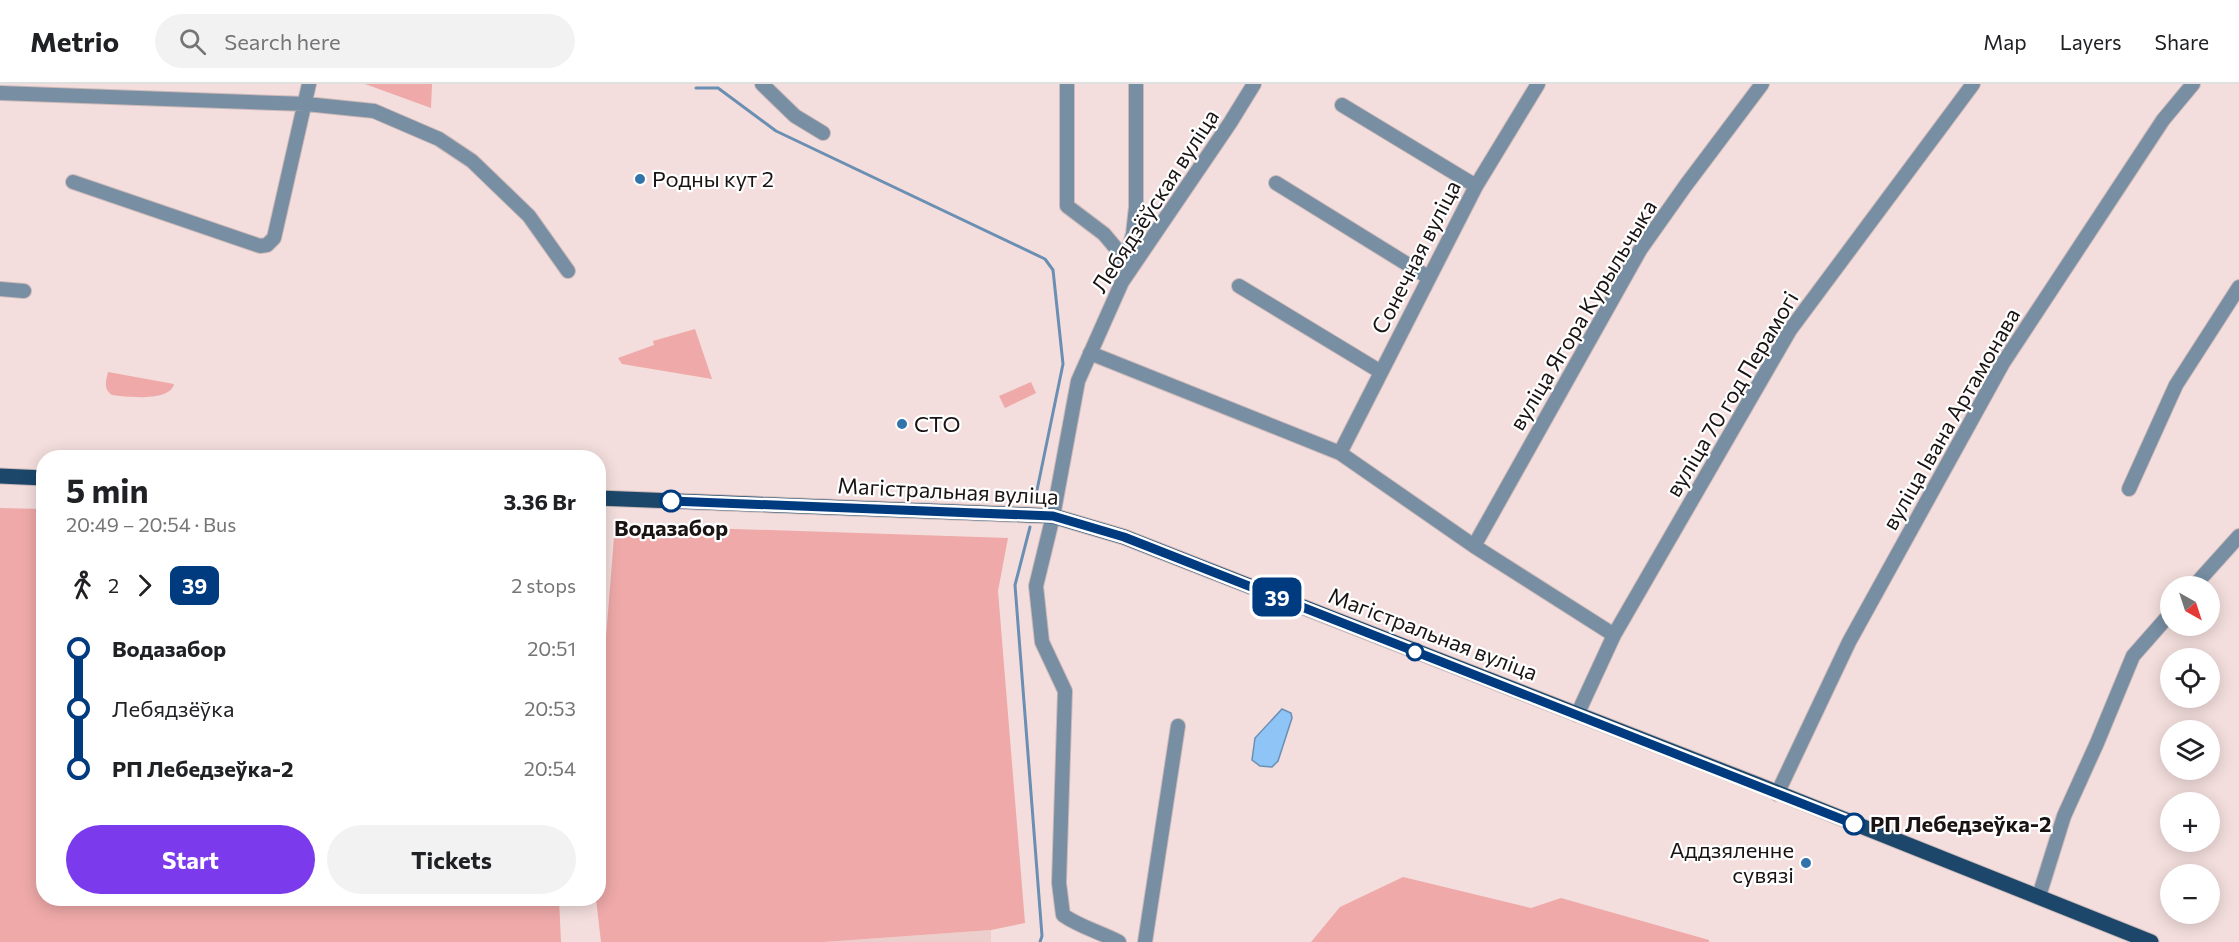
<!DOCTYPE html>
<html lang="en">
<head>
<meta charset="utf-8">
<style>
  :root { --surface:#fff; --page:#f2f2f2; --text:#202124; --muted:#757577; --line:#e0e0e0; --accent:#7c3aed }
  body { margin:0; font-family:Commissioner,sans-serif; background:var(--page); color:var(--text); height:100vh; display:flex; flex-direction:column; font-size:22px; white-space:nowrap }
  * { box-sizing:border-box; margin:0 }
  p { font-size:20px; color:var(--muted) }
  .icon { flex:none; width:33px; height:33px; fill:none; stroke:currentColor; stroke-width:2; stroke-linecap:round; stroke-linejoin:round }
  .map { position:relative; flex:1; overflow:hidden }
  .sheet { position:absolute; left:36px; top:366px; width:570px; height:456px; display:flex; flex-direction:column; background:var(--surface); border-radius:24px; box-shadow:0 3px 15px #0003 }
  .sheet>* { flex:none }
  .badge { padding:0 12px; border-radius:9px; font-size:21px; line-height:39px }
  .needle { width:39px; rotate:141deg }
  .controls { position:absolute; left:2160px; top:492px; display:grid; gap:12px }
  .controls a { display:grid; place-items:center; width:60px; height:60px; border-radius:50%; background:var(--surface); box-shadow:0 3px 15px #0003; font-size:30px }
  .map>.badge { position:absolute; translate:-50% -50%; box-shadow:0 0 0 3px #fff }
  .legs { display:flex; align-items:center; gap:9px; height:66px; padding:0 30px; font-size:20px }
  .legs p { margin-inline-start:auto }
  .headline { display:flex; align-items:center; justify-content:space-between; height:102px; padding:0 30px }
  h1 { font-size:33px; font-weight:700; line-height:45px }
  .primary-button { display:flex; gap:12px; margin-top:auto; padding:12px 30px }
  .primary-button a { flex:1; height:69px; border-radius:36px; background:var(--accent); color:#fff; font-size:24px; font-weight:700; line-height:69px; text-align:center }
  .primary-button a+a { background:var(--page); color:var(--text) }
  ul { padding:0 30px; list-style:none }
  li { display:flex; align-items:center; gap:21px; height:60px; font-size:22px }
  li i { display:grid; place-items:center; width:9px; height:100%; margin:0 8px; background:currentColor }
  li i::after { content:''; width:15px; height:15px; margin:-8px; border:4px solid; border-radius:50%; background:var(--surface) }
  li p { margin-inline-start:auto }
  li:first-child i { background:linear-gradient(#0000 50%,currentColor 0) }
  li:last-child i { background:linear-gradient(currentColor 50%,#0000 0) }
  header { display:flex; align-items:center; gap:36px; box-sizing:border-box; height:84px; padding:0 30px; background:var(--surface); border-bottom:2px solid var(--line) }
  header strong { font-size:28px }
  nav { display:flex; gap:33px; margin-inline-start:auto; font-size:21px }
  .search { width:420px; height:54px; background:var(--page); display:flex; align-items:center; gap:15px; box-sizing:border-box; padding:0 21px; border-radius:33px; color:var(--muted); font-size:22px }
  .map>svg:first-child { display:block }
  .built { fill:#eccecd }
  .green { fill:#eea9a8 }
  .water { fill:#8ec4f6; stroke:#6b8fb2; stroke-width:1.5 }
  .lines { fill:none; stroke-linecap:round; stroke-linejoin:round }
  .stream { stroke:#6b8fb2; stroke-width:3 }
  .minor-casing { stroke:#ccb9b9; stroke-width:16 }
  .major-casing { stroke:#ccb9b9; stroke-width:17 }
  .minor { stroke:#778ea3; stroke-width:14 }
  .major { stroke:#1c476a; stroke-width:15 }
  .line-1-casing { stroke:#fff; stroke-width:14 }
  .line-1 { stroke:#003b80; stroke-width:9 }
  .poi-dot { fill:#3274aa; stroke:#fff; stroke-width:2 }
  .stop-1-dot { fill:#fff; stroke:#003b80; stroke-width:3 }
  .labels { text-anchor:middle; stroke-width:4.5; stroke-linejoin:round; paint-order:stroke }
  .poi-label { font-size:22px; fill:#1a1313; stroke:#fff; text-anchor:start }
  .street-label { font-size:22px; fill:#1a1313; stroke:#fff }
  .stop-label { font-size:22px; font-weight:bold; fill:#1a1313; stroke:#fff }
</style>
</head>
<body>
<header>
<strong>Metrio</strong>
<div class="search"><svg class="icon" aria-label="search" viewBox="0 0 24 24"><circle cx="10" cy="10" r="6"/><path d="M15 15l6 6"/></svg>Search here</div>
<nav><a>Map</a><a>Layers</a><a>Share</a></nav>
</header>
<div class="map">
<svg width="2239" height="858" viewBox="0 0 2239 858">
  <rect width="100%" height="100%" fill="#f3dedd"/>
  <!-- built -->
  <path class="built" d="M991,846V858H824Z"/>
  <!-- green -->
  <path class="green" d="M365,0H432L431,24Z
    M695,245L712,295L622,280L618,274L654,261L653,257Z
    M108,288L174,300C170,318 127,313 112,311C103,305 106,297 108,288Z
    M1031,298L1036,309L1005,324L999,312Z
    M0,424L43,425L44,814L559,815L561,858H0Z
    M615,441L1008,454L998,507L1025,839L991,846L824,858H601L596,815L598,814L599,640Z
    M1403,793L1531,824L1561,814L1709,856V858H1311L1340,823Z"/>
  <!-- water -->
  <path class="water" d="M1282,625L1291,629L1292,634L1278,677L1272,683L1260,682L1252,676L1255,654Z"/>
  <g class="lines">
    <!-- stream -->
    <path class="stream" d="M696,4H718L776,47L1045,175L1053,186L1063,280L1036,411
      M1030,443L1015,501L1042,852L1040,858"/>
    <defs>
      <path id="minor" d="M762,0L795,32L823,49
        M1067,0V122L1104,150L1125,175
        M0,9L306,20L374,27L439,55L472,77L529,132L568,187
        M1342,21L1476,102
        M73,98L260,162L267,161L274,154L309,0
        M1276,99L1428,193
        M1124,181L1133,150L1136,123V0
        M1239,202L1381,288
        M0,205L24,207
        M1090,269L1340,369L1474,462L1614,551
        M1340,369L1476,102L1538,0
        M2129,405L2176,301L2239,203
        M1474,462L1640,166L1686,101L1762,0
        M2194,502L2239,452
        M1577,631L1614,551L1790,246L1973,0
        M1777,710L1849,558L2003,279L2163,36L2193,0
        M2039,812L2064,732L2097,659L2133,572L2170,530
        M1119,858C1100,848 1080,843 1063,831L1059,799L1065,607L1042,558L1036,502L1053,432L1078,297L1122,198L1230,39L1254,0
        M1145,858L1178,642"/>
      <path id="major" d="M0,392L44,394
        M598,414L1053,432L1124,453L1756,700L2151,858"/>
    </defs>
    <!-- minor casing -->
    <use href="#minor" class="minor-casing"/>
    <!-- major casing -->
    <use href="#major" class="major-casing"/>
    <!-- minor -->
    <use href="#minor" class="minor"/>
    <!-- major -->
    <use href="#major" class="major"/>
  </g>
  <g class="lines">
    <defs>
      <path id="line-1" d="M671,417L1053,432L1124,453L1854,740"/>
    </defs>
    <!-- line-1 casing -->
    <use href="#line-1" class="line-1-casing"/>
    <!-- line-1 -->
    <use href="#line-1" class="line-1"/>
  </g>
  <!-- markers -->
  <g class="poi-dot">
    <circle cx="640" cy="95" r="6"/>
    <circle cx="902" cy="340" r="6"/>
    <circle cx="1806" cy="779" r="6"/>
  </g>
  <g class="stop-1-dot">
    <circle cx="671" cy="417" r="10"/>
    <circle cx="1415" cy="568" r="8"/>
    <circle cx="1854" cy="740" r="10"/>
  </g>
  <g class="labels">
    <!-- poi labels -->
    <g class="poi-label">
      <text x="652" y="103">Родны кут 2</text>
      <text x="914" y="348">СТО</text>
      <text x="1794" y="774" text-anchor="end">Аддзяленне<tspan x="1794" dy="25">сувязі</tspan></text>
    </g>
    <!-- street labels -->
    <g class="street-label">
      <text transform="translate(1155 117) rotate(-57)" y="8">Лебядзёўская вуліца</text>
      <text transform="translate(1416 173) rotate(-63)" y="8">Сонечная вуліца</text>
      <text transform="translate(1583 231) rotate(-59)" y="8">вуліца Ягора Курыльчыка</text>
      <text transform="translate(1732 310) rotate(-59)" y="8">вуліца 70 год Перамогі</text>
      <text transform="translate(1951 335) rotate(-60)" y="8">вуліца Івана Артамонава</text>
      <text transform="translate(948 407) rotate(3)" y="8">Магістральная вуліца</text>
      <text transform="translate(1433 550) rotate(21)" y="8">Магістральная вуліца</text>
    </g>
    <!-- stop labels -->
    <g class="stop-label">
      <text x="671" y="452">Водазабор</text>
      <text x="1870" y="748" text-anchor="start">РП Лебедзеўка-2</text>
    </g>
  </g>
</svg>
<div class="controls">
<a><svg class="needle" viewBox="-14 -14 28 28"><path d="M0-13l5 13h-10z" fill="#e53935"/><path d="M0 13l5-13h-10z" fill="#757577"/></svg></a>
<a><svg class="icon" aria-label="locate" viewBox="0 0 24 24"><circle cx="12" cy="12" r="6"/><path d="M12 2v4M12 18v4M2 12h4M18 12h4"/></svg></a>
<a><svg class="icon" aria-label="layers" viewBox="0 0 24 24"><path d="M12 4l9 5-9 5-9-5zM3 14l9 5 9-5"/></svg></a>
<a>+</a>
<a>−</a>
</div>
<b class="badge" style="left:1277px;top:513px;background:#003b80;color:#fff">39</b>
<section class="sheet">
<div class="headline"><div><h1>5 min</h1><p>20:49 – 20:54 · Bus</p></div><b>3.36 Br</b></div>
<div class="legs"><svg class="icon" aria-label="walk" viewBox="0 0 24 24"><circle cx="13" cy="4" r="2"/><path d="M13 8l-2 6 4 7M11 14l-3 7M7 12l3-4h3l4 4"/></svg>2<svg class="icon" aria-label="forward" viewBox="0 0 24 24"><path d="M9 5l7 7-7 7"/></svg><b class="badge" style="background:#003b80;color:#fff">39</b><p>2 stops</p></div>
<ul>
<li><i style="color:#003b80"></i><b>Водазабор</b><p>20:51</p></li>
<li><i style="color:#003b80"></i><span>Лебядзёўка</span><p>20:53</p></li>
<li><i style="color:#003b80"></i><b>РП Лебедзеўка-2</b><p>20:54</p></li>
</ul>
<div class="primary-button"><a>Start</a><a>Tickets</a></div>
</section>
</div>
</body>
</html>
